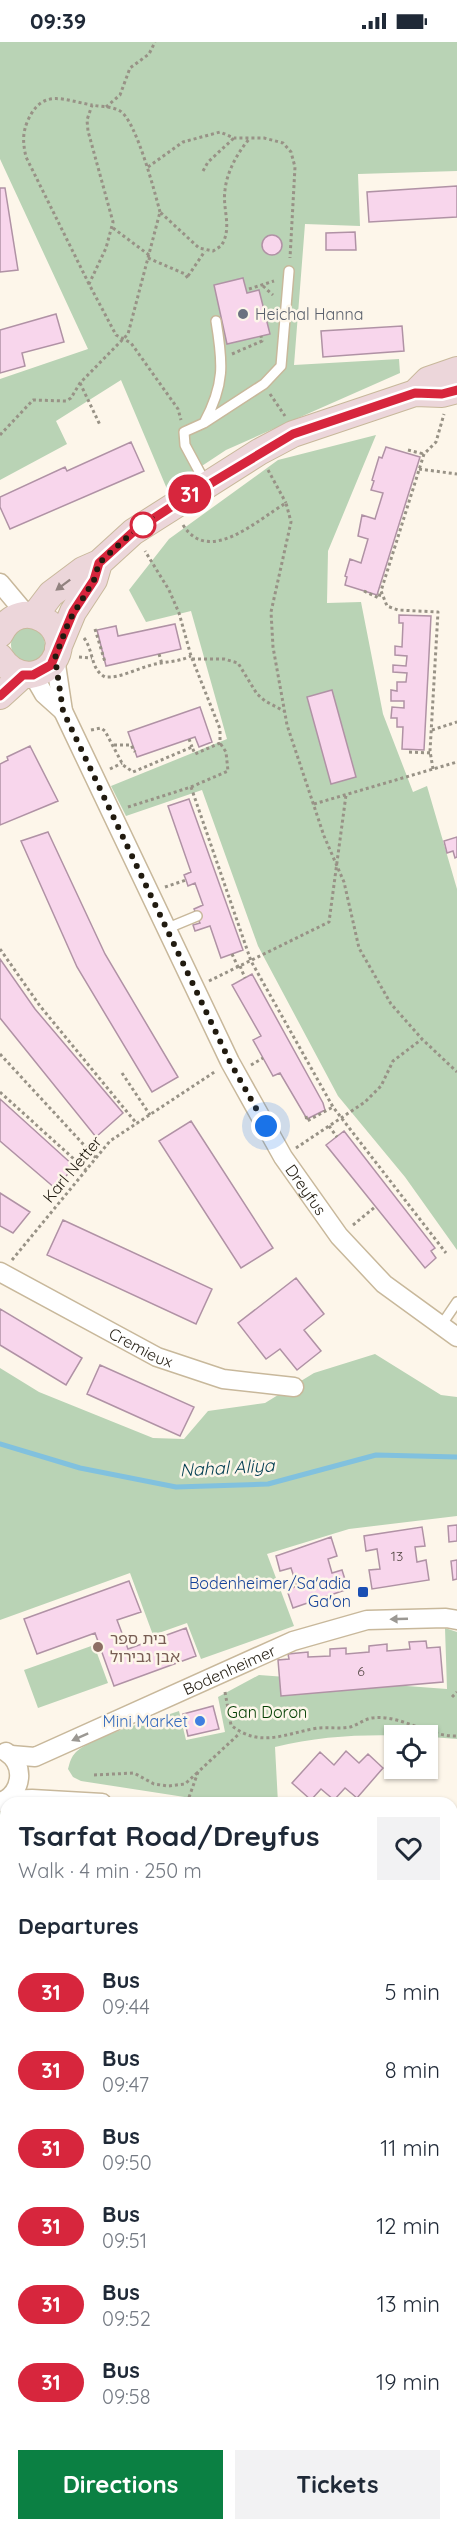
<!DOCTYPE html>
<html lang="en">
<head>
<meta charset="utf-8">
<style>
  :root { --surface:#fff; --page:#f2f2f3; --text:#1f2937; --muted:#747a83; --accent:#0b8043 }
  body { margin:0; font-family:Quicksand,"Noto Sans Hebrew",sans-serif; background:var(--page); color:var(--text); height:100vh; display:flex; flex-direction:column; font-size:22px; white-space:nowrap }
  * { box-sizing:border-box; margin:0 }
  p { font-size:20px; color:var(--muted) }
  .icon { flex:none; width:33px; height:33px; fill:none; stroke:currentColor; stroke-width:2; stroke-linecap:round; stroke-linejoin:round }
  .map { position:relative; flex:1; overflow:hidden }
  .side { position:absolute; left:0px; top:1755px; width:458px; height:734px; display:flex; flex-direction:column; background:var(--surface); border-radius:18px 18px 0 0; box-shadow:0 2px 4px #0004 }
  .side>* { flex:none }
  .badge { padding:0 12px; border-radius:20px; font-size:21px; line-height:39px }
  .fabs { position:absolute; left:384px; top:1683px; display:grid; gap:12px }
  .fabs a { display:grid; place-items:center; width:54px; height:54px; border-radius:0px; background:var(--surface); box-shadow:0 2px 4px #0004; font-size:30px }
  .you { position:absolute; width:30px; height:30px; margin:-15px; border:4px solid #fff; border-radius:50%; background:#1a73e8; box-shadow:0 0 0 9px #1a73e833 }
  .map>.badge { position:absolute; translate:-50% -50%; box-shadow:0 0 0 3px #fff }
  h2 { padding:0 18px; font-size:22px; line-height:54px }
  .round { display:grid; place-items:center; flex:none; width:63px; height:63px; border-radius:0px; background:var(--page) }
  .overview { display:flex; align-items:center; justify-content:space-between; height:102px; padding:0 18px }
  h1 { font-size:28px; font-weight:700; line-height:45px }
  .button { display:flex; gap:12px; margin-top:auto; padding:12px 18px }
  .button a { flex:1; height:69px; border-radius:0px; background:var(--accent); color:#fff; font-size:24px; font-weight:700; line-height:69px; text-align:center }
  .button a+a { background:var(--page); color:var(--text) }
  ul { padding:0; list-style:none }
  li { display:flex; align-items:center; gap:18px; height:78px; padding:0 18px }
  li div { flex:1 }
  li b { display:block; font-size:22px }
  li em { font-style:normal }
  li .badge { min-width:66px; font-weight:700; text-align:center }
  .status { display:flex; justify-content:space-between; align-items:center; height:42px; padding:0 30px; background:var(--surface); direction:ltr }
  .status svg { height:16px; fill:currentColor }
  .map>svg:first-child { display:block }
  .green { fill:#b9d3b5 }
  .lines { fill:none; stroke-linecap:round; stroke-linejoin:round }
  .stream { stroke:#81c1de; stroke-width:5 }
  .building { fill:#f8d6ec; stroke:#b092a5; stroke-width:1.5 }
  .lane-casing { stroke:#c8b89b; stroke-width:12 }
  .street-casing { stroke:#c8b89b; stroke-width:21 }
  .secondary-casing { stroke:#c8b89b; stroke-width:28 }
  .primary-casing { stroke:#d7d6d4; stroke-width:32 }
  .path { stroke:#989286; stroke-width:3; stroke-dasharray:3 3; stroke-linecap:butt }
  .lane { stroke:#fff; stroke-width:9 }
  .street { stroke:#fff; stroke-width:18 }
  .secondary { stroke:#ecd6da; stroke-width:26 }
  .primary { stroke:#d9aeb4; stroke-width:28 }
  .oneway { fill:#91827f }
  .oneway2 { fill:#9b9893 }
  .line-casing { stroke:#fff; stroke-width:14 }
  .line { stroke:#d7263d; stroke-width:9 }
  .walk { stroke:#211b10; stroke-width:6; stroke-dasharray:0 10.8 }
  .worship-dot { fill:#6b7280; stroke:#fdf6ea; stroke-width:2 }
  .stop-dot { fill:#fff; stroke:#d7263d; stroke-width:3 }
  .transit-dot { fill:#1a4fb4; stroke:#fdf6ea; stroke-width:2 }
  .education-dot { fill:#8d6e63; stroke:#fdf6ea; stroke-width:2 }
  .shop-dot { fill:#3f7fe0; stroke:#fdf6ea; stroke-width:2 }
  .labels { text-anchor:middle; stroke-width:5; stroke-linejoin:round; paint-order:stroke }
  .number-label { font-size:14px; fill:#574a47 }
  .worship-label { font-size:16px; fill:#5b616d; stroke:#fdf6ea; text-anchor:start }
  .street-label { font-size:16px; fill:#211b10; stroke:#fdf6ea }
  .transit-label { font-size:16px; fill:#164399; stroke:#fdf6ea; text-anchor:end }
  .education-label { font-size:16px; fill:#785e54; stroke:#fdf6ea; text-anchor:start }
  .park-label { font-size:16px; fill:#023d00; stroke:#fdf6ea }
  .shop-label { font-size:16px; fill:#366cbe; stroke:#fdf6ea; text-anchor:end }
  .water-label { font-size:18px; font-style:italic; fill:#013d51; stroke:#fdf6ea }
</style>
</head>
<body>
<div class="status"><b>09:39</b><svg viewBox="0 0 49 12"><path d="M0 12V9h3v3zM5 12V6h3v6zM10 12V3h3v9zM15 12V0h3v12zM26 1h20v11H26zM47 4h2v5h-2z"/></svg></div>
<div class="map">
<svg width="457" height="2488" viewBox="0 0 457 2488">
  <rect width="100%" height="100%" fill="#fdf6ea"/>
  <!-- green -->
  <path class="green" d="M0,0H457V129L358,132L360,184L305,182L294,323L399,317L400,331L226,408L167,447L121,338L56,379L67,402L0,438V337L88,307L0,117Z
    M376,393L328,509L327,561L361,560L383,672L413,750L427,744L457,847V1208L405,1135L338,1054L258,904L202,748L126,774L111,744L227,697L191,569L146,580L129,548L169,497L278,418Z
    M11 603a17 17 0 1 1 34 0a17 17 0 1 1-34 0Z
    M375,1312L441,1353L457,1355V1474L349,1487L267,1512L294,1584L201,1617L187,1581L153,1593L130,1531L0,1578V1326L39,1350L153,1396L184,1397L208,1369L265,1361L314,1331Z
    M445,1586L457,1590V1697C397,1692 336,1690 275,1705L278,1761L191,1756L81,1739L73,1735L68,1727C70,1720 71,1715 76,1710C95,1693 153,1678 179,1669L186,1698L225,1690L218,1655L259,1633L447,1647Z
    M94,1603L108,1641L38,1666L24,1628Z
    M0,1770L6,1771L3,1872L6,1873V2077H0Z
    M453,1880L457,1882V2138L452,2135Z"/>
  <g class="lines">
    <!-- stream -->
    <path class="stream" d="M0,1402L80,1426L176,1445L268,1442L376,1413L457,1415
      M0,1965H6
      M452,1981L457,1982"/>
  </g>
  <!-- building -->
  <path class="building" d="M457,144V175L369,180L367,150Z
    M0,146H5L18,228L0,230Z
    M355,190L356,208H326V191Z
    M262 203a10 10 0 1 1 20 0a10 10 0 1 1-20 0Z
    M243,236L247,251L259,248L270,292L227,302L214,243Z
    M56,272L64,300L22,311L25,324L0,331V288Z
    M402,284L404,309L323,315L321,289Z
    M131,400L144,429L10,487L0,465V455L65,425L67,429Z
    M386,405L420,415L377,553L345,543L347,535L345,534L350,517L361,521L368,497L358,494L362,473L375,477L383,451L371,448L374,439L372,438L379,415L382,416Z
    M399,573L431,574L424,708L402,707L403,685H397V676H391L392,665L404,666V659H391V648L397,649V640H406L407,631L393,630V623L406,624L407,614L395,613V604L402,605L403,581H399Z
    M175,582L181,607L106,624L97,588L116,584L118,594Z
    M332,648L356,735L331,742L307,655Z
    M200,665L212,700L199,705L195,695L137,715L128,690Z
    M30,704L58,759L0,783V722L8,718L7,715Z
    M189,757L243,908L221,916L210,884L195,889L193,883L200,881L194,867L203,863L195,841L188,844L186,838L184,833L191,830L168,764Z
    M48,790L105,912L178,1035L152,1050L77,925L21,799Z
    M457,795V815L455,816L453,809L447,811L444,799Z
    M0,917L35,967L123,1071L96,1095L0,976Z
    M252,932L323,1061L325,1068L307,1077L280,1031L273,1034L253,998L261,994L232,943Z
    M0,1057L74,1124L56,1147L0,1099Z
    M191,1079L273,1206L241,1226L159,1099Z
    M344,1089L435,1206L431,1209L436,1216L425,1226L326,1103Z
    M0,1151L30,1170L13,1191L0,1184Z
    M63,1178L212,1247L196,1282L47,1213Z
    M296,1236L324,1272L304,1288L321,1309L297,1328L280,1307L266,1317L238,1281Z
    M0,1267L82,1316L66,1343L0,1303Z
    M100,1323L194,1365L180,1394L87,1352Z
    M457,1483V1499L449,1500L448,1484Z
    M422,1485L425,1504L415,1505L417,1520L426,1518L429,1538L372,1547L369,1528L380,1527L377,1507L366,1509L364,1494Z
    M331,1495L337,1514L328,1517L332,1531L342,1528L348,1547L293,1566L287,1548L297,1544L291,1526L280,1529L276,1514Z
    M457,1518V1537L453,1538L451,1519Z
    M129,1539L141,1570L117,1578L128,1607L186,1586L196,1614L114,1644L95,1591L37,1612L24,1577Z
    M426,1599L427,1606L440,1605L443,1640L281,1654L278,1618L289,1617L288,1612L308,1610V1615L330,1614V1607L346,1606V1612L369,1610V1604L387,1602V1609L410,1607L409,1600Z
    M213,1664L219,1687L188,1694L183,1672Z
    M346,1709L359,1721L368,1712L383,1726L357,1756L345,1746L334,1758L321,1747L311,1758L292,1741L320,1710L334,1723Z
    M0,2147H6V2215L0,2216Z
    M452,2170L457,2171V2202L452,2201Z
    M452,2226L457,2227V2275L452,2274Z
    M457,2453V2488H432L429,2482H452V2456Z"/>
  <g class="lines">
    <defs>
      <path id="lane" d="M204,381L264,342L281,324L289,229
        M206,442L185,403L184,390L204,381C225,342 223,321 216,279
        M168,886L197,874
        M440,1285L457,1260
        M0,2243L6,2237
        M0,2299L6,2304"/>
      <g id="street">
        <path d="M0,541L26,572"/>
        <path id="s1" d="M55,616L63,669L230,1020L283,1115L339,1194L384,1242L457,1295"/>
        <path d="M33,633L44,652L63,669"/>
        <path id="s2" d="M0,1230L157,1315L223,1337L294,1345"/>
        <path id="s3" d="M11,1713L35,1715L293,1599L367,1578L446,1576L457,1578"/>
        <path d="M5,1758L32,1757L102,1761"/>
        <path d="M2,1760C22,1750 26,1723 6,1710"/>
        <path d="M452,1806L457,1807"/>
        <path d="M99,2482L101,2488"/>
        <path d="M304,2482L328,2488"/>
        <path d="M115,2488L116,2482"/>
      </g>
      <path id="secondary" d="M415,351L442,352L457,348
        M35,573L51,552L83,528L99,521L133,490L259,410L293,392L415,351L428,338L457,328
        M0,592C20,550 77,585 53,620C48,627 39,632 30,633C16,633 7,626 0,615
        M58,606L73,570L94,538L99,521
        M0,654L23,633"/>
      <path id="primary" d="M0,2319L6,2324
        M452,2333L457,2337
        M452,2368L457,2371"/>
    </defs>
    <!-- lane casing -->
    <use href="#lane" class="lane-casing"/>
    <!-- street casing -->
    <use href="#street" class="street-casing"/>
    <!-- secondary casing -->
    <use href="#secondary" class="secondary-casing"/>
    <!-- primary casing -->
    <use href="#primary" class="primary-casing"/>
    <!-- path -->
    <path class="path" d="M106,65L120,53L130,26L149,12L155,0
      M148,125L183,100L220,90L234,96H264L283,101L291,110L295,125L290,216
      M203,129L208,120L234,96
      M160,170C155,151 136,78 120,69C112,64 101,65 92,63L87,78L88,89L113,180L106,206L89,242L116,293L131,301L178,367L181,378
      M113,186L149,213
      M148,216L185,232L189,238
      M188,234L205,209
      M89,242L26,115C23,101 22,92 28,78C43,46 63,58 92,63
      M263,244L273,253
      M249,247L274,239
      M232,312L262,299L261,294
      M80,341L100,383
      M270,352L285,374
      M0,393L33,358L66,359L71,356L80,341L128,292L160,170L199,206L213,209L221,204C233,186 222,167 225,148C227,129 238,110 250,96
      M408,408L424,412
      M419,427L457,432
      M268,428L286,461
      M183,483C209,524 257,478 286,461L291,480L271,570L273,605L287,683L324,794L344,840L359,906L391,962L422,997L457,1030
      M364,549L379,556L380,551
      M95,587L105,620
      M84,596C94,609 90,627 105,635C120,636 134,628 148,624C163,619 176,621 191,614
      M159,612L162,622
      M79,615L92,616
      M192,617H224L238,621L257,652L265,659L284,669
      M91,688L101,686L105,689L123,723L133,730L192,705L195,712L220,701V687L191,614L179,571L169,548L145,509
      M432,688L457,680
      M189,697L192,705
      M114,703H131L135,710
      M409,710L431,711
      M110,727L122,721
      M433,727L430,709L438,570L398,568L387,564L381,549L424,412L436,400L444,372
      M191,745L228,729L226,710L220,701
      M314,762L457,720
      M128,765L191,745L251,919L333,1065L446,1211
      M165,845L186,838
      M0,907L40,964L137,1082
      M232,912L238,925
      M240,924L245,936
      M209,939L329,880L346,753
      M0,1012L96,1116
      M251,1023L263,1016
      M122,1031L150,1073
      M0,1050L86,1128
      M306,1074L307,1079L333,1065
      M329,1084L337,1095
      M296,1106L365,1060L381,1044L393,1019L422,997
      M353,1183L375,1165
      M12,1218L110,1099L216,1029
      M225,1650L231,1683C260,1707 286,1691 318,1686C329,1685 340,1687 350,1685C358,1683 364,1677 372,1676C401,1672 428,1695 457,1694
      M452,1655L457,1650
      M94,1733L134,1731L154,1742L168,1744L185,1742L198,1730
      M187,1761L198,1730L240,1691
      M452,1957L457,1959
      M0,1995L6,1993"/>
    <!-- lane -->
    <use href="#lane" class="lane"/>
    <!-- street -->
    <use href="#street" class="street"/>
    <!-- secondary -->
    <use href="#secondary" class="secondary"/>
    <!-- primary -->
    <use href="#primary" class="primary"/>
  </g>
  <!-- one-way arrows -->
  <defs><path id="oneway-solid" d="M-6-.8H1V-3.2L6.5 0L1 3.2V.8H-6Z" transform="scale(1.5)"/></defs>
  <use class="oneway" href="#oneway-solid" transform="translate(63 543) rotate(143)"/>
  <g class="oneway2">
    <use href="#oneway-solid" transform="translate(399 1577) rotate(178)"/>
    <use href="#oneway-solid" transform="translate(80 1695) rotate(156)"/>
  </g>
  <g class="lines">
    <defs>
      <path id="line" d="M0,654L23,633H33L51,623L73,570L94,538L99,521L133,490L171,465L293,392L415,351L442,352L457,348"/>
    </defs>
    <!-- line casing -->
    <use href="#line" class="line-casing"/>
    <!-- line -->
    <use href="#line" class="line"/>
    <!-- walk -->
    <path class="walk" d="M143,483L152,477L133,490L99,521L94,538L69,579L55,616L63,669L230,1020L266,1084"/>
  </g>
  <!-- markers -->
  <circle class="worship-dot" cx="243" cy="272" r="6"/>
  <circle class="stop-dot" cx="143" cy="483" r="12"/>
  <rect class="transit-dot" x="357" y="1544" width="12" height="12" rx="3"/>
  <circle class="education-dot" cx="98" cy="1605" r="6"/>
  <circle class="shop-dot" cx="200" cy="1679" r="6"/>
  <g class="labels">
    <!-- number labels -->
    <g class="number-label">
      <text x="397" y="1519">13</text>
      <text x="361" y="1634">6</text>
    </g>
    <!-- worship labels -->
    <g class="worship-label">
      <text x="255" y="278">Heichal Hanna</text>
    </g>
    <!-- street labels -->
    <g class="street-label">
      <text transform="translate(72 1127) rotate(-50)" y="6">Karl Netter</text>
      <text dy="6" stroke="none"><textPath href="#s1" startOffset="591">Dreyfus</textPath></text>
      <text dy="6" stroke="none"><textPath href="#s2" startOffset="160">Cremieux</textPath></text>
      <text dy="6" stroke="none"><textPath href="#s3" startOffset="237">Bodenheimer</textPath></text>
    </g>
    <!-- transit labels -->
    <g class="transit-label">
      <text x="351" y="1547">Bodenheimer/Sa'adia<tspan x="351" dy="18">Ga'on</tspan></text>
    </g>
    <!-- education labels -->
    <g class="education-label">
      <text x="110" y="1602">בית ספר<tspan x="110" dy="18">אבן גבירול</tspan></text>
    </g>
    <!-- park labels -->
    <g class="park-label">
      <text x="267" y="1676">Gan Doron</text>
    </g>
    <!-- shop labels -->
    <g class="shop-label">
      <text x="188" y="1685">Mini Market</text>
    </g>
    <!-- water labels -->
    <g class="water-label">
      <text transform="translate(227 1426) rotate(-3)" y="6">Nahal Aliya</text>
    </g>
  </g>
</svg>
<div class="fabs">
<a><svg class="icon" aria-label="locate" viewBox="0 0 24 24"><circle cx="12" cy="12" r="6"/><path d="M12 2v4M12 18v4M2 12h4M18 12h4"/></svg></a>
</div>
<div class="you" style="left:266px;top:1084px"></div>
<b class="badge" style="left:190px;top:452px;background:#d7263d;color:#fff">31</b>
<section class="side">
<div class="overview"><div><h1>Tsarfat Road/Dreyfus</h1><p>Walk · 4 min · 250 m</p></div><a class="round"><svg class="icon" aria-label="heart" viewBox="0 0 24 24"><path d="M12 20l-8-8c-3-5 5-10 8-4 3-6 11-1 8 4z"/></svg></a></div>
<h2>Departures</h2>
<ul>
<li><span class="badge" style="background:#d7263d;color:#fff">31</span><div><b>Bus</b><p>09:44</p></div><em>5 min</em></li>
<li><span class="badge" style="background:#d7263d;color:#fff">31</span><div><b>Bus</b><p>09:47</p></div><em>8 min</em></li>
<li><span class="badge" style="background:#d7263d;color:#fff">31</span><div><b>Bus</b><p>09:50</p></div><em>11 min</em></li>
<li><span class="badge" style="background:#d7263d;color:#fff">31</span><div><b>Bus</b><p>09:51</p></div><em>12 min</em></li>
<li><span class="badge" style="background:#d7263d;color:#fff">31</span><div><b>Bus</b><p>09:52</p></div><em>13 min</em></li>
<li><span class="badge" style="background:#d7263d;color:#fff">31</span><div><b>Bus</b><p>09:58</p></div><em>19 min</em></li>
</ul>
<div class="button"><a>Directions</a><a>Tickets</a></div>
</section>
</div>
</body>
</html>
